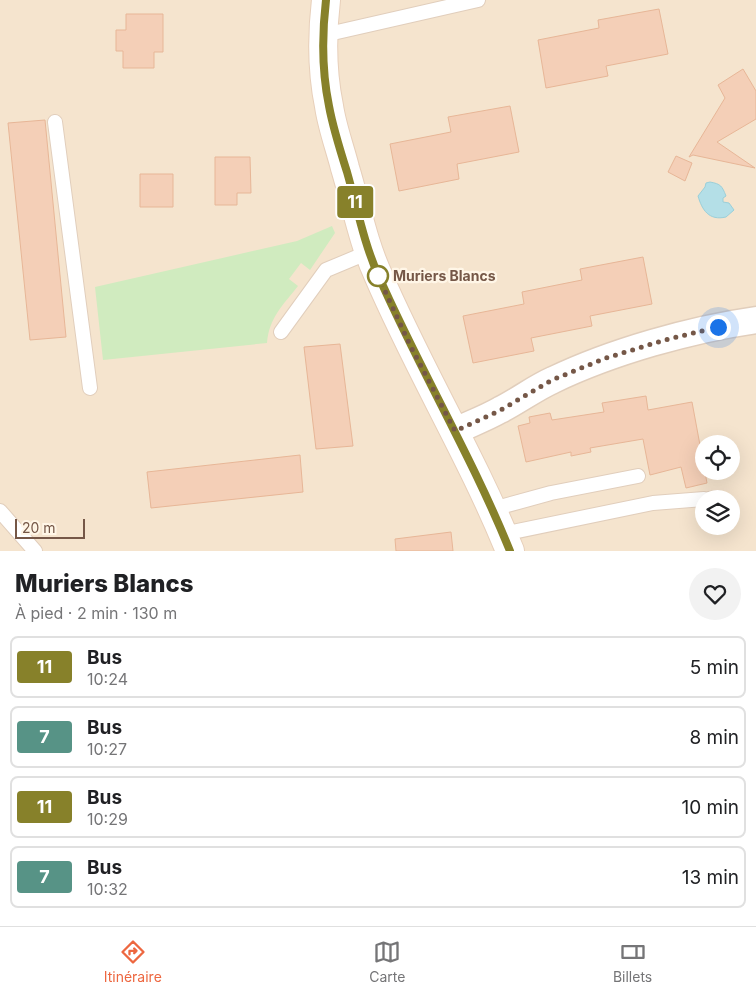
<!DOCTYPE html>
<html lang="fr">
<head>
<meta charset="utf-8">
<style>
  :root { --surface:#fff; --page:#f2f2f2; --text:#202124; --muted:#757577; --line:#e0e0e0; --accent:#ed6740 }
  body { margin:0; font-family:Inter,sans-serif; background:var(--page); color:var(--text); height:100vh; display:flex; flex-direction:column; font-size:19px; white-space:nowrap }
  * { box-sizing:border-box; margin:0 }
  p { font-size:16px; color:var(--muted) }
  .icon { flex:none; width:28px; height:28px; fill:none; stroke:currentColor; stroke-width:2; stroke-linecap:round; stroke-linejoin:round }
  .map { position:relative; height:551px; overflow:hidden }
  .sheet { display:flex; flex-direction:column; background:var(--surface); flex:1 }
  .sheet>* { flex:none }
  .badge { padding:0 10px; border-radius:4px; font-size:18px; line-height:32px }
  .fabs { position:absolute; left:695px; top:435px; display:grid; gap:10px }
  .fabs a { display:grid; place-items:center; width:45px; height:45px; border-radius:50%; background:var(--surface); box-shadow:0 5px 20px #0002; font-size:25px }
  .scale { position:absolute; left:15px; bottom:12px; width:70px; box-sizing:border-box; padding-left:5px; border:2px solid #755747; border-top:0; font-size:14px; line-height:18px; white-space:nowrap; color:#755747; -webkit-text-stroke:4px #fff6e7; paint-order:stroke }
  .you { position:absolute; width:25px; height:25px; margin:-12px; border:4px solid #fff; border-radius:50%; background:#1a73e8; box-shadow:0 0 0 8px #1a73e833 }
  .map>.badge { position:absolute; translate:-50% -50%; box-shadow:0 0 0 2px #fff }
  .round { display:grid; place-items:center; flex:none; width:52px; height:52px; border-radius:26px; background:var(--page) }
  .head { display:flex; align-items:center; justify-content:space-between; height:85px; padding:0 15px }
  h1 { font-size:24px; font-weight:800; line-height:38px }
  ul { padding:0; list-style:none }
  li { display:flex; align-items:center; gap:15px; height:62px; margin:0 10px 8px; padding:0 5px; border:2px solid var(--line); border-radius:8px }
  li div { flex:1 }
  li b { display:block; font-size:19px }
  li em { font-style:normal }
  li .badge { min-width:55px; font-weight:700; text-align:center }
  .menu { display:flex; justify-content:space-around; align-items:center; height:70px; border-top:1px solid var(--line); background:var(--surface); font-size:14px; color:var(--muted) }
  .menu a { display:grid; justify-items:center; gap:2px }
  .menu .selected { color:var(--accent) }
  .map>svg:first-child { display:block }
  .residential { fill:#f5e4ce; fill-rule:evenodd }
  .green { fill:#d0ebbf }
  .water { fill:#b4dfe7; stroke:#9acfd9 }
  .building { fill:#f4cfb7; stroke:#e7b697 }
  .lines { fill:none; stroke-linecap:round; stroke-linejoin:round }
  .lane-casing { stroke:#e1cebc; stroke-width:16 }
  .street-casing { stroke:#e1cebc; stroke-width:29 }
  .secondary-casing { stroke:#e7cfba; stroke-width:30 }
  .lane { stroke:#fff; stroke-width:14 }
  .street { stroke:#fff; stroke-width:26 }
  .secondary { stroke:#fff; stroke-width:28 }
  .line-casing { stroke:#fff; stroke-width:11 }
  .line { stroke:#87812a; stroke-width:8 }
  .walk { stroke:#755747; stroke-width:5; stroke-dasharray:0 9 }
  .stop-dot { fill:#fff; stroke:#87812a; stroke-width:2.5 }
  .labels { text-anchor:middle; stroke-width:4.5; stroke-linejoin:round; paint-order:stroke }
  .stop-label { font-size:14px; font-weight:bold; fill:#755747; stroke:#fff6e7; text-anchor:start }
</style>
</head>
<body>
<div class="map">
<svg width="756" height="551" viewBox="0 0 756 551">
  <rect width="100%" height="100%" fill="#fdf2e0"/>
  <!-- residential -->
  <path class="residential" d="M0,0H756V551H0ZM704,444H731V471H704ZM704,499H731V526H704Z"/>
  <!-- green -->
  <path class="green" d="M332,226L335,233L310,270L301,263L289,279L298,286C283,305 269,318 267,343L103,360L95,287L297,241Z"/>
  <!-- water -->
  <path class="water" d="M710,182C721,184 722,186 726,196L723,198V202L729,203L734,210L726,217C709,221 702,210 698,196L705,187L706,183Z"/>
  <!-- building -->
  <path class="building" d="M659,9L668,54L606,66L608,76L546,88L538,40L599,28L598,20Z
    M126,14H163V52H154V68H123V51H116V30H126Z
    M743,69L756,91V119L717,142L755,168L693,155L689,157L725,98L718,85Z
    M510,106L519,152L457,164L459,179L399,191L390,144L451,132L448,117Z
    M45,120L66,337L30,340L8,123Z
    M676,156L692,163L685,181L668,172Z
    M215,157H250L251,193H237V205H215Z
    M140,174H173V207H140Z
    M643,257L652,304L590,316L592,326L531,338L534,351L473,363L463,316L524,304L522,292L582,280L580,269Z
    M340,344L353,446L316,449L304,347Z
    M646,396L648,410L692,402L707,483L686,488L681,467L650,475L643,439L590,448L591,452L571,456V452L526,462L518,426L530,423L529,417L550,413L552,420L604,412L602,403Z
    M300,455L303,492L151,508L147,472Z
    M451,532L453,551H396L395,539Z"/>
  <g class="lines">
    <defs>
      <path id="lane" d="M324,35L478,0
        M55,122L90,388
        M281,332L326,270L369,252
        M709,499L718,498
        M493,509L551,493L638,476
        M0,511L35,551
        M503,534L653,503L704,499"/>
      <path id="street" d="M455,431C470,424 486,418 500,410C518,401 535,388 553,380C611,352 692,329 756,320"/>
      <path id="secondary" d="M326,0C322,34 322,72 329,106C332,127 340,148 345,168C356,204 363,243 379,277C419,370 472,457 510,551"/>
    </defs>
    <!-- lane casing -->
    <use href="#lane" class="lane-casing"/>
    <!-- street casing -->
    <use href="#street" class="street-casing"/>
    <!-- secondary casing -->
    <use href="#secondary" class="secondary-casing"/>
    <!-- lane -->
    <use href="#lane" class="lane"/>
    <!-- street -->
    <use href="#street" class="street"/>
    <!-- secondary -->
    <use href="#secondary" class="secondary"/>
  </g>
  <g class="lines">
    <defs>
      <path id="line" d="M326,0C322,34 322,72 329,106C333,128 340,150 347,172C357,207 364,244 379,277C420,370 472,457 510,551"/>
    </defs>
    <!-- line casing -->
    <use href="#line" class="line-casing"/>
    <!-- line -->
    <use href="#line" class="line"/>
    <!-- walk -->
    <path class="walk" d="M378,276L410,345L455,431L499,411L552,380L606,358L665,340L718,327"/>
  </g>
  <!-- markers -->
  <circle class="stop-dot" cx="378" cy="276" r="10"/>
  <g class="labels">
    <!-- stop labels -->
    <g class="stop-label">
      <text x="393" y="281">Muriers Blancs</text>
    </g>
  </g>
</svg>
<div class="fabs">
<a><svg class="icon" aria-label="locate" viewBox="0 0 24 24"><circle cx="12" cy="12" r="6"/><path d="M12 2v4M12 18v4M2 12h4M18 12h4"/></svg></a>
<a><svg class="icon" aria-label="layers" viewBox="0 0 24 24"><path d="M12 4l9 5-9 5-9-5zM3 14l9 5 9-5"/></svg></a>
</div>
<div class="scale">20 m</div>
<div class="you" style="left:718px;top:327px"></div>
<b class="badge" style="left:355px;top:202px;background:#87812a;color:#fff">11</b>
</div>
<section class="sheet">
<div class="head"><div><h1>Muriers Blancs</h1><p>À pied · 2 min · 130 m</p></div><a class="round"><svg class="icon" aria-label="heart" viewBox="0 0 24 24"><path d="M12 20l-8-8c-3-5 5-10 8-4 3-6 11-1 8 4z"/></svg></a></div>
<ul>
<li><span class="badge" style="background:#87812a;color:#fff">11</span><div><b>Bus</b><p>10:24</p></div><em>5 min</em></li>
<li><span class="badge" style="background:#579386;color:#fff">7</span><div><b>Bus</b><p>10:27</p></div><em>8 min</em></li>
<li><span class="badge" style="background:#87812a;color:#fff">11</span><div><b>Bus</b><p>10:29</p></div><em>10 min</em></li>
<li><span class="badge" style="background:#579386;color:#fff">7</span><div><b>Bus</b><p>10:32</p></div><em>13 min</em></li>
</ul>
</section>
<nav class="menu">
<a class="selected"><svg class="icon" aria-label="directions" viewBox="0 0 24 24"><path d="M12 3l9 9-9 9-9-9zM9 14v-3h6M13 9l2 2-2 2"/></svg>Itinéraire</a>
<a><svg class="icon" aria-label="map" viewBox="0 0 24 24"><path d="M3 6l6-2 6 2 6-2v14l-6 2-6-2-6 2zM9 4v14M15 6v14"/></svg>Carte</a>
<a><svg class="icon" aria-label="tickets" viewBox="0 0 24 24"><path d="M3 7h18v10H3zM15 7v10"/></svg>Billets</a>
</nav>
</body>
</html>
